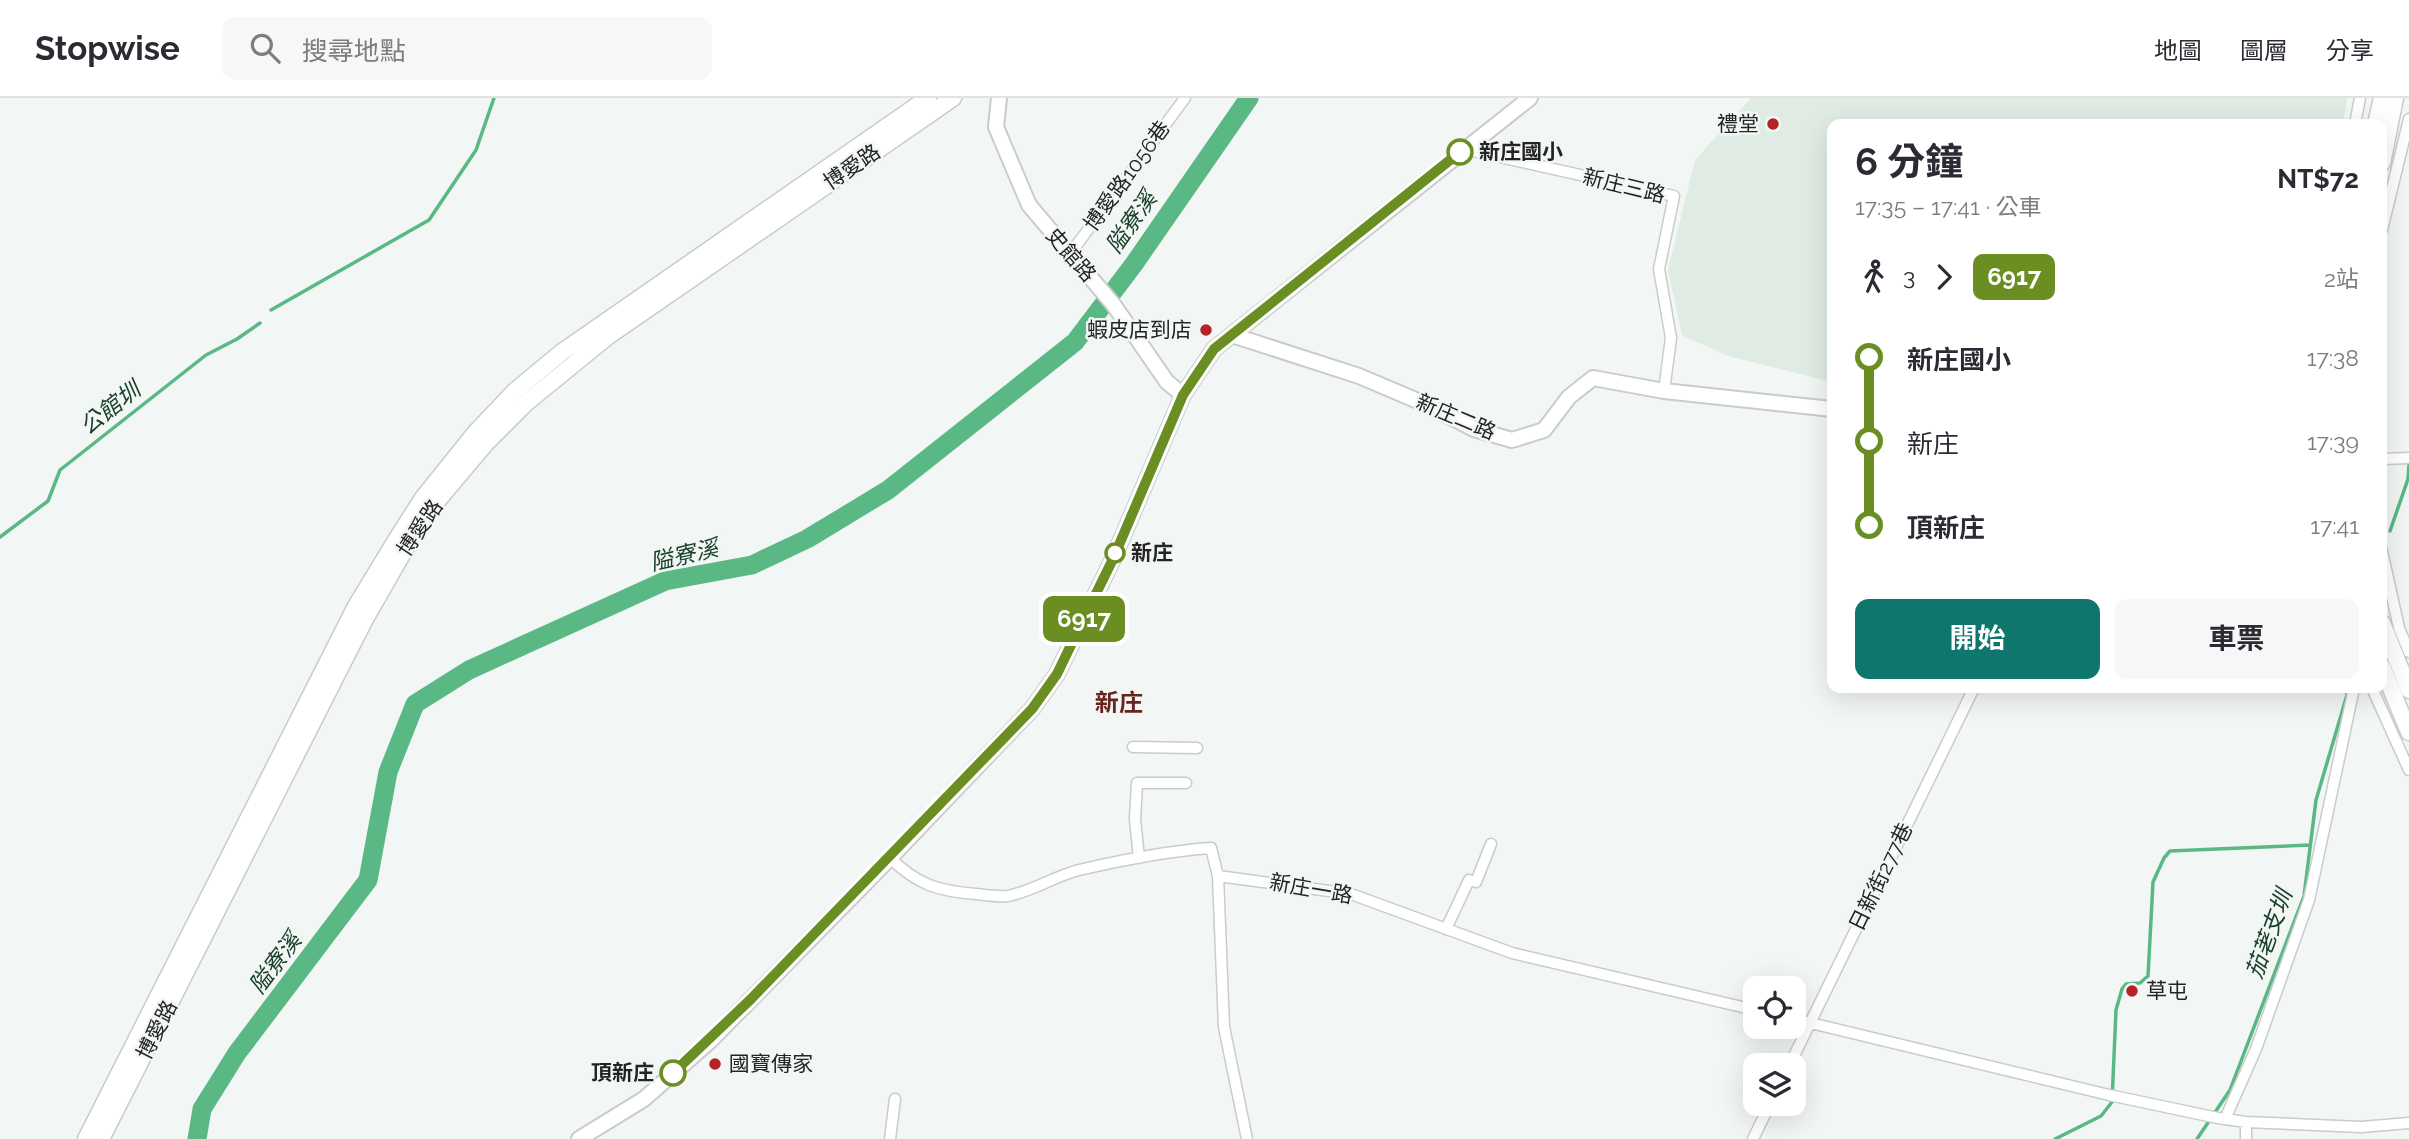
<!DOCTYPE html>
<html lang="zh-TW">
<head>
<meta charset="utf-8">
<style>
  :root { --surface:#fff; --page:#f7f7f7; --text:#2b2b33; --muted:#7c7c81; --line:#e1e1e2; --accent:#0f766e }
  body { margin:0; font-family:Raleway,"Noto Sans TC",sans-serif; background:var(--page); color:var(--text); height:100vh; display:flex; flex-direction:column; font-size:26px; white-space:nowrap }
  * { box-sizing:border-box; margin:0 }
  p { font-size:23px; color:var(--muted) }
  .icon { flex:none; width:38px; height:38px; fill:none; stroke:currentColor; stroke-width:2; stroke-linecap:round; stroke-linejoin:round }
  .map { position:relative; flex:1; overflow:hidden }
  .side { position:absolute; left:1827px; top:21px; width:560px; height:574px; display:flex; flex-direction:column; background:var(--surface); border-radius:14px; box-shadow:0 7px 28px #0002 }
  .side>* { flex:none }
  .badge { padding:0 14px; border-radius:10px; font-size:24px; line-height:46px }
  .buttons { position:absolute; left:1743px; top:878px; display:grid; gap:14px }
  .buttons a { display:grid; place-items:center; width:63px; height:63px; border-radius:14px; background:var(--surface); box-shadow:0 7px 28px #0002; font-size:35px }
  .map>.badge { position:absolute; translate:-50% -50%; box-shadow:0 0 0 4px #fff }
  .legs { display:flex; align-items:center; gap:10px; height:77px; padding:0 28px; font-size:23px }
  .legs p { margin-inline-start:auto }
  .head { display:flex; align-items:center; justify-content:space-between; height:119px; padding:0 28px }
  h1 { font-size:38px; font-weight:700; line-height:52px }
  .button { display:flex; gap:14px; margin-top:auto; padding:14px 28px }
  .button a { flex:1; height:80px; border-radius:14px; background:var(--accent); color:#fff; font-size:28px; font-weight:700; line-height:80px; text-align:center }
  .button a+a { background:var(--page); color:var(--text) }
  ul { padding:0 28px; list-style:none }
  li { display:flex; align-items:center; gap:24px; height:84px; font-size:26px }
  li i { display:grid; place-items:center; width:10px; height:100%; margin:0 9px; background:currentColor }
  li i::after { content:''; width:18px; height:18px; margin:-9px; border:5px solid; border-radius:50%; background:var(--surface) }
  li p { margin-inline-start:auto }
  li:first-child i { background:linear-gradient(#0000 50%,currentColor 0) }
  li:last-child i { background:linear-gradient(currentColor 50%,#0000 0) }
  header { display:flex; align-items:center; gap:42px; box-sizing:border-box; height:98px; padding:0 35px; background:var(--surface); border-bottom:2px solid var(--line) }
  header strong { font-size:33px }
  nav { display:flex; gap:38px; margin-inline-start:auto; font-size:24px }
  .search { width:490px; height:63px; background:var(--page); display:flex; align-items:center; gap:18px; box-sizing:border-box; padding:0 24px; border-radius:14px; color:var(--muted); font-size:26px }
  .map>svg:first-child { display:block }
  .built { fill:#e0ebe4 }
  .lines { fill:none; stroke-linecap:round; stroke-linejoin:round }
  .stream { stroke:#5ab884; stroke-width:3.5 }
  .river { stroke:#5ab884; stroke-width:19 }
  .street-casing { stroke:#c9ccca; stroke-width:13 }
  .secondary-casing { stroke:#c9ccca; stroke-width:18 }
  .primary-casing { stroke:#c9ccca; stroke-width:19 }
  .street { stroke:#fff; stroke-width:10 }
  .secondary { stroke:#fff; stroke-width:14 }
  .primary { stroke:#fff; stroke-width:16 }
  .line-1-casing { stroke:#fff; stroke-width:16 }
  .line-1 { stroke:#6b8e23; stroke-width:10 }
  .poi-dot { fill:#b42425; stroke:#f2f6f4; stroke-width:2.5 }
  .stop-1-dot { fill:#fff; stroke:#6b8e23; stroke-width:3.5 }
  .labels { text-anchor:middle; stroke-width:5; stroke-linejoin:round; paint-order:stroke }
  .poi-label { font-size:21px; fill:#232423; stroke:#f2f6f4; text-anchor:end }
  .stop-label { font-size:21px; font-weight:bold; fill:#232423; stroke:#f2f6f4; text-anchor:start }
  .street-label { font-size:21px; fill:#232423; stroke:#f2f6f4 }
  .water-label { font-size:23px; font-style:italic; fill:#19412b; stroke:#f2f6f4 }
  .quarter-label { font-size:24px; font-weight:bold; fill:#692320; stroke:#f2f6f4 }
</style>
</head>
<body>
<header>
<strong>Stopwise</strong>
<div class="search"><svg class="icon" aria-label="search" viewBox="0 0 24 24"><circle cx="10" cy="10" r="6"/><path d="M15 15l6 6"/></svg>搜尋地點</div>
<nav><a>地圖</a><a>圖層</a><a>分享</a></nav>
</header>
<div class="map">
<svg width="2409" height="1041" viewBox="0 0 2409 1041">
  <rect width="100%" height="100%" fill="#f2f6f4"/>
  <!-- built -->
  <path class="built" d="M1751,0H2347L2343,26H1832V284L1728,258L1682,237L1668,172L1695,62Z"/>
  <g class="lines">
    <!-- stream -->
    <path class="stream" d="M271,212L429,122L476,52L494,0
      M2390,433L2408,381L2409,366
      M0,439L48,403L60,372L206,257L237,241L260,225
      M2055,1041L2101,1018L2112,1004L2116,912L2122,891L2126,886L2140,885L2148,878L2153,784L2164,760L2170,753L2310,747
      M2197,1041L2230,992L2304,798L2316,702L2347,597V590"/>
    <!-- river -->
    <path class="river" d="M197,1041L202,1011L237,955L368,782L388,674L415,606L469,572L665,483L752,467L807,441L888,392L1075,244L1134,166L1249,0"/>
    <defs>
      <path id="street" d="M2355,26L2360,0
        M1464,51L1674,98L1659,171L1671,240L1664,293
        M2382,132L2409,21
        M1070,156L1185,0
        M2382,361L2409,360
        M2382,453L2399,530L2409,554
        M2372,590L2409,672
        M1133,649L1197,650
        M890,760C918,787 938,793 976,796C986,797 998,799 1008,798C1033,793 1055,778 1079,772C1122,762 1166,753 1211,750L1218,778L1224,929L1247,1041
        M1139,760L1135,721L1137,685H1186
        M1218,778L1351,796L1512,855L1755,912
        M1446,831L1469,782L1476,784L1491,746
        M1794,921L2109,997L2218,1020L2246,1024L2361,1029L2409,1025
        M1789,968L1974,590
        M2225,1021L2256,951L2309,802L2354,590
        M890,1041L895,1001
        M1753,1041L1770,1006
        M2246,1041V1024"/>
      <path id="secondary" d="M999,0L996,29L1029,107L1113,206L1167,284L1183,297
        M1232,237L1359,278L1425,306L1474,331L1512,342L1544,332L1569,299L1593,280L1664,293L1832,311
        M579,1041L644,1001L710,943L890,760L1032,611L1057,576L1085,518L1113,461L1183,297L1214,251L1530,0"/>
      <path id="primary" d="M2376,26L2382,0
        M2382,65L2395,0
        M2382,525L2409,592
        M2382,569L2409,634
        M86,1041L355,510L398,439L423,400L476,334L515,293L562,254L928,0
        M101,1041L365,521L408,446L437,403L486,345L526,305L607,239L953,0"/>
    </defs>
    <!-- street casing -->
    <use href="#street" class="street-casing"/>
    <!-- secondary casing -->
    <use href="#secondary" class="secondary-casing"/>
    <!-- primary casing -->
    <use href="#primary" class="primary-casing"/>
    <!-- street -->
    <use href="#street" class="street"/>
    <!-- secondary -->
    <use href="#secondary" class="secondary"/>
    <!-- primary -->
    <use href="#primary" class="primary"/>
  </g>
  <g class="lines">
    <defs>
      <path id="line-1" d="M673,975L750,902L1032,611L1057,576L1085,518L1113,461L1183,297L1214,251L1460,54"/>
    </defs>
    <!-- line-1 casing -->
    <use href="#line-1" class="line-1-casing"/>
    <!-- line-1 -->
    <use href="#line-1" class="line-1"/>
  </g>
  <!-- markers -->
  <g class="poi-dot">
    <circle cx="1773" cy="26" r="7"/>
    <circle cx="1206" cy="232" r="7"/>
    <circle cx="2132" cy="893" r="7"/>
    <circle cx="715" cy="966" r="7"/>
  </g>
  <g class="stop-1-dot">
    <circle cx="1460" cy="54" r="12"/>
    <circle cx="1115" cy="455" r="9"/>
    <circle cx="673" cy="975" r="12"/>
  </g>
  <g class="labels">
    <!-- poi labels -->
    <g class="poi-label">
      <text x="1759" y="33">禮堂</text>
      <text x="1192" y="239">蝦皮店到店</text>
      <text x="2146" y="900" text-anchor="start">草屯</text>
      <text x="729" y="973" text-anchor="start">國寶傳家</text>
    </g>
    <!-- stop labels -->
    <g class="stop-label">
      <text x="1479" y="61">新庄國小</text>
      <text x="1131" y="462">新庄</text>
      <text x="654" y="982" text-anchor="end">頂新庄</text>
    </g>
    <!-- street labels -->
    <g class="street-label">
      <text transform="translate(852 69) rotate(-34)" y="7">博愛路</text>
      <text transform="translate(1127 78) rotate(-54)" y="7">博愛路1056巷</text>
      <text transform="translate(1624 88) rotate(14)" y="7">新庄三路</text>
      <text transform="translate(1071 157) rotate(49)" y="7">史館路</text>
      <text transform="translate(1456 319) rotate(23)" y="7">新庄二路</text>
      <text transform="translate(420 430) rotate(-56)" y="7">博愛路</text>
      <text transform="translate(1881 779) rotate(-64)" y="7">日新街277巷</text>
      <text transform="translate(1311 791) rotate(10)" y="7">新庄一路</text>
      <text transform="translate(157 932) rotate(-63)" y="7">博愛路</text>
    </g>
    <!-- water labels -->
    <g class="water-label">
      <text transform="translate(1131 124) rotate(-55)" y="8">隘寮溪</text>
      <text transform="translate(110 310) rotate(-38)" y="8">公館圳</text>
      <text transform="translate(684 457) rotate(-13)" y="8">隘寮溪</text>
      <text transform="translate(2269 836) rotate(-70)" y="8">茄荖支圳</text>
      <text transform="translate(275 865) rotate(-53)" y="8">隘寮溪</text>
    </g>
    <!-- quarter labels -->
    <g class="quarter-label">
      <text x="1119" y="613">新庄</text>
    </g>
  </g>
</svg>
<div class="buttons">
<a><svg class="icon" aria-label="locate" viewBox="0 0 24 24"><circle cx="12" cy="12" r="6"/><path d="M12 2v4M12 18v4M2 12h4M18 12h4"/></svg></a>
<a><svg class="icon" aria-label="layers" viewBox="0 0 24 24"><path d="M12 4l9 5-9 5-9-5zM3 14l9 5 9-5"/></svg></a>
</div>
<b class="badge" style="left:1084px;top:521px;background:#6b8e23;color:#fff">6917</b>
<section class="side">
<div class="head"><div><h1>6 分鐘</h1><p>17:35 – 17:41 · 公車</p></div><b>NT$72</b></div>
<div class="legs"><svg class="icon" aria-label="walk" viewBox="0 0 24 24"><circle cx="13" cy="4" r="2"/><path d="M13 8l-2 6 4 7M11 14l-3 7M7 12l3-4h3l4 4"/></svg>3<svg class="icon" aria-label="forward" viewBox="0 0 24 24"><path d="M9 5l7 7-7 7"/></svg><b class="badge" style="background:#6b8e23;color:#fff">6917</b><p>2站</p></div>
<ul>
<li><i style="color:#6b8e23"></i><b>新庄國小</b><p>17:38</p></li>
<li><i style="color:#6b8e23"></i><span>新庄</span><p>17:39</p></li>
<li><i style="color:#6b8e23"></i><b>頂新庄</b><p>17:41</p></li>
</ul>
<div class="button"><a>開始</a><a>車票</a></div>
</section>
</div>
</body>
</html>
